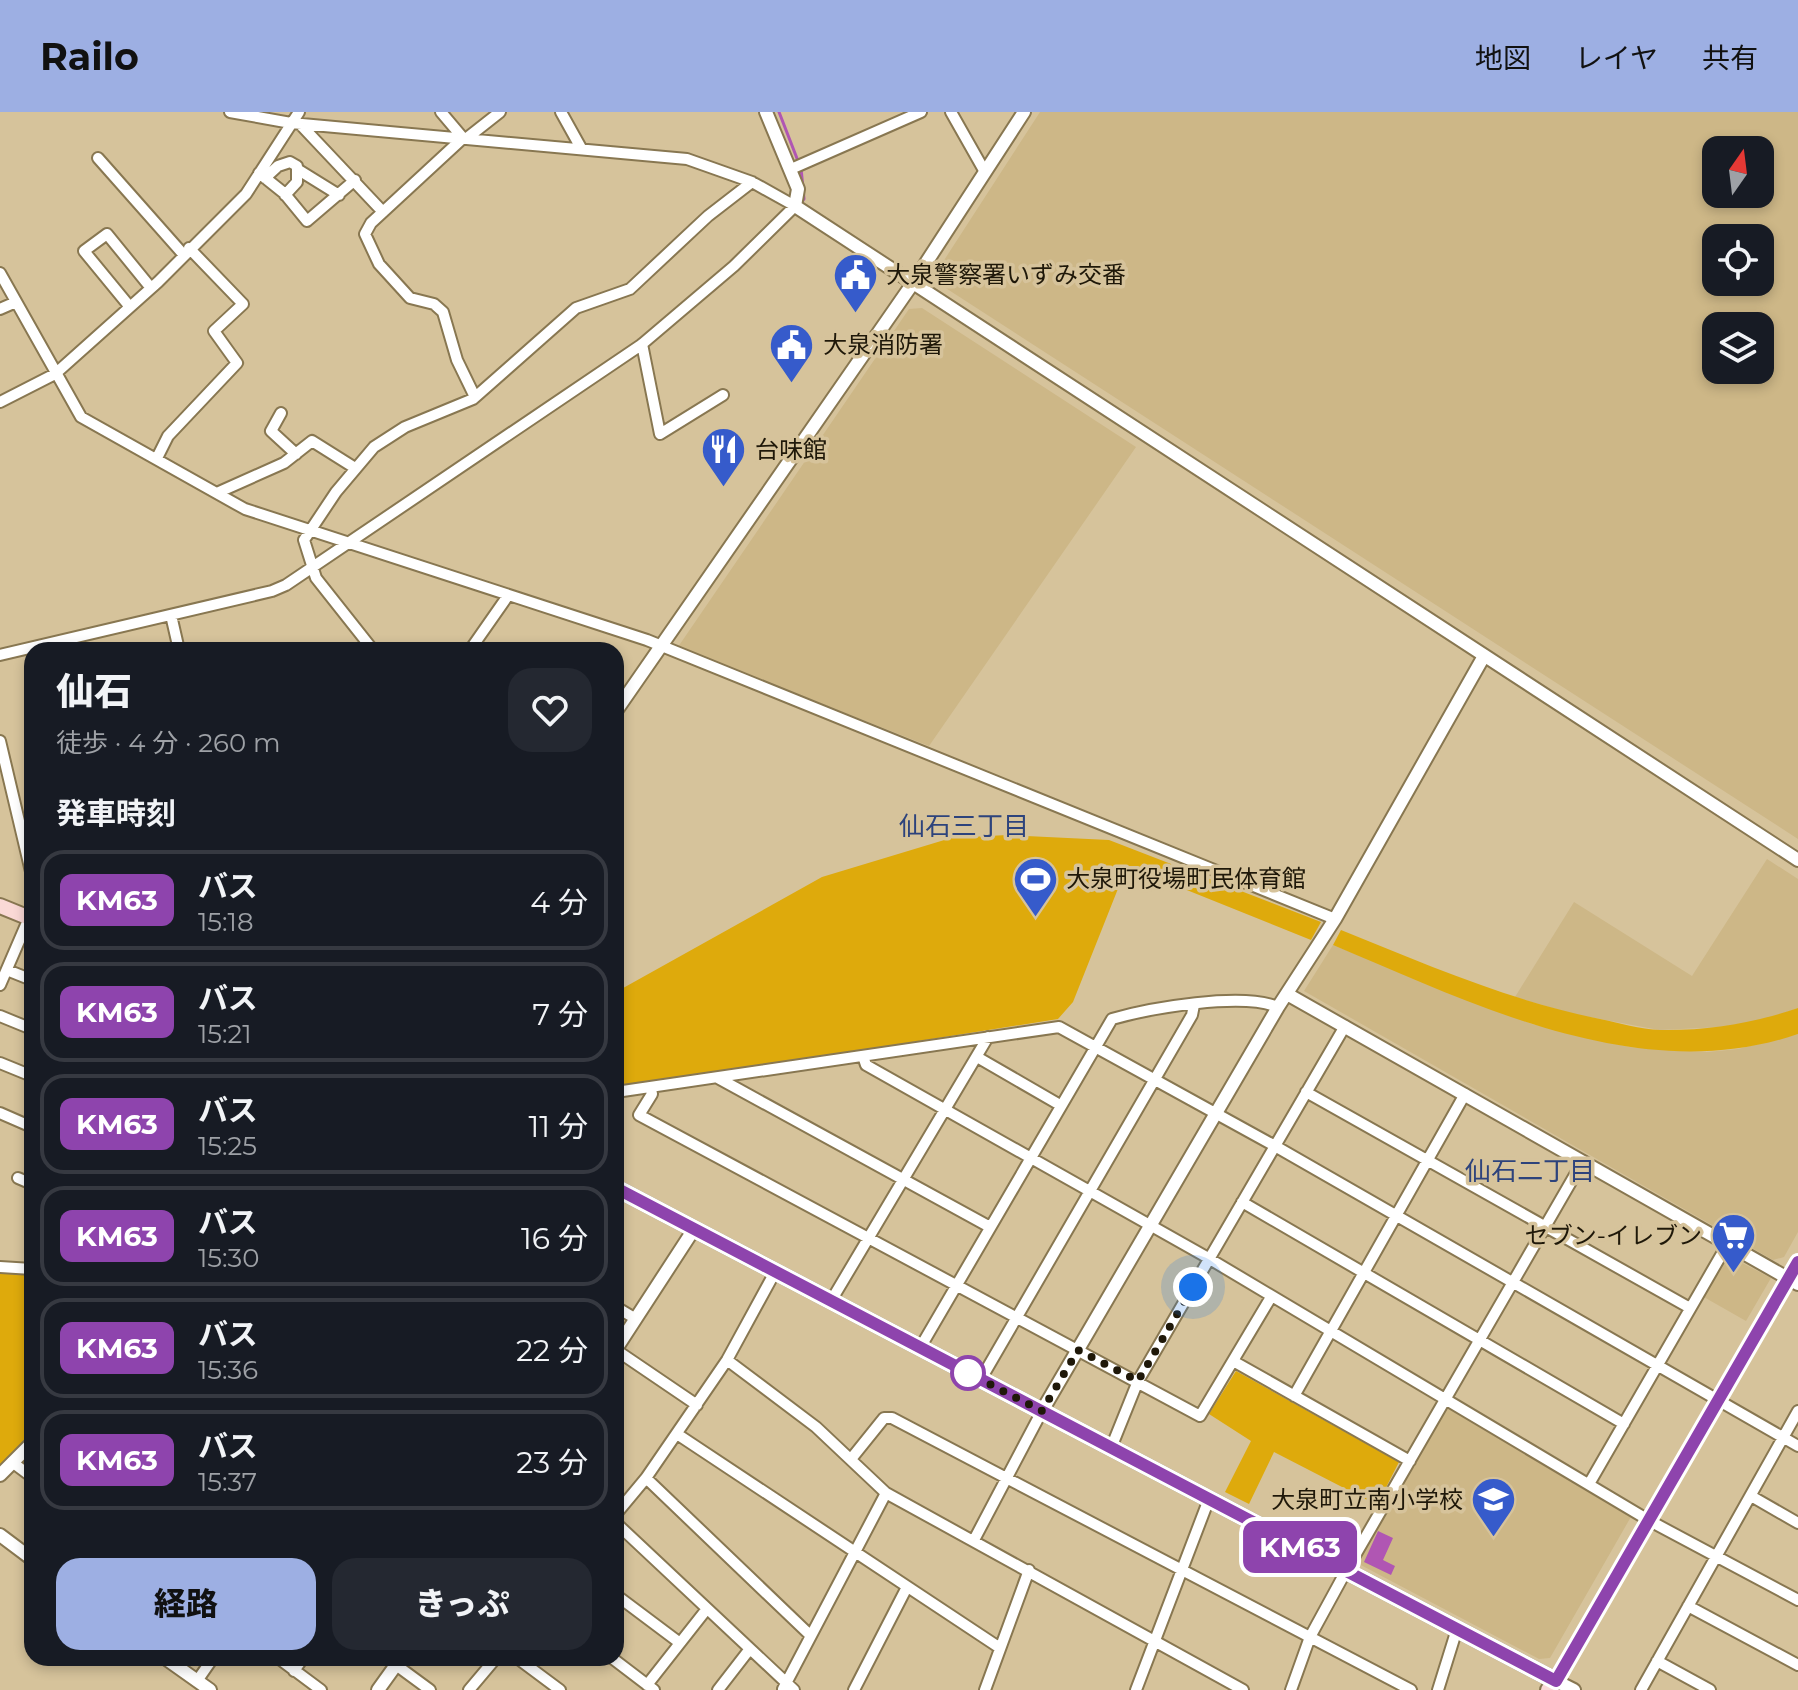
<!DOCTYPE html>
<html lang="ja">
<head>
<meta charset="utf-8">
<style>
  :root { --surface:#171b24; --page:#242831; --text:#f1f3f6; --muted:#9ea1a6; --line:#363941; --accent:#9dafe3 }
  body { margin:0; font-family:Montserrat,"Noto Sans JP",sans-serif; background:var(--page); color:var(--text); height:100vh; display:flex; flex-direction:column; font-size:30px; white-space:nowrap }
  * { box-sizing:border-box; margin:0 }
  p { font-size:26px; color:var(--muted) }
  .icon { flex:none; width:44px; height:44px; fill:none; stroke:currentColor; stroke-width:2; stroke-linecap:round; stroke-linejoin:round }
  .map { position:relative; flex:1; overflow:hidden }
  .drawer { position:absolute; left:24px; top:530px; width:600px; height:1024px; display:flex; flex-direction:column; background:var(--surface); border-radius:24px; box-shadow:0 4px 12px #0003 }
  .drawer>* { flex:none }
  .badge { padding:0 16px; border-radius:12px; font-size:28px; line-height:52px }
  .needle { width:52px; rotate:14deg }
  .buttons { position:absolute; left:1702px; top:24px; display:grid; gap:16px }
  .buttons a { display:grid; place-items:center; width:72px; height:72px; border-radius:16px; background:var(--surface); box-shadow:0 4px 12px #0003; font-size:40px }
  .you { position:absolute; width:40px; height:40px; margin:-20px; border:6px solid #fff; border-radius:50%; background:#1a73e8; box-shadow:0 0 0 12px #1a73e833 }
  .map>.badge { position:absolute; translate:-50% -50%; box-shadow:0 0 0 4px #fff }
  h2 { padding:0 32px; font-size:30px; line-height:72px }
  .round { display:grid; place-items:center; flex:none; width:84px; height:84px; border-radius:24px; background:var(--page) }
  .overview { display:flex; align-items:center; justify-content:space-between; height:136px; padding:0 32px }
  h1 { font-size:38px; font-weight:800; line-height:60px }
  .cta { display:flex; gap:16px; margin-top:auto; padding:16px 32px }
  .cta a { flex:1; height:92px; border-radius:24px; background:var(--accent); color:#111; font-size:32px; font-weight:800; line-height:92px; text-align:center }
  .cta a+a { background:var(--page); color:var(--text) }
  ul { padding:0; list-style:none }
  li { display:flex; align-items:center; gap:24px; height:100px; margin:0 16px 12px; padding:0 16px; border:4px solid var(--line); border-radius:24px }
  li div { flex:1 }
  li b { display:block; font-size:30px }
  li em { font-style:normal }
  li .badge { min-width:88px; font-weight:700; text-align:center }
  header { display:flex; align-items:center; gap:48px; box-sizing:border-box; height:112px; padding:0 40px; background:var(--accent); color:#111 }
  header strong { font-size:38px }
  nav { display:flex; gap:44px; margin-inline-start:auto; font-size:28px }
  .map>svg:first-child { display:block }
  .built { fill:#cdb787; fill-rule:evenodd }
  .green { fill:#deaa0c }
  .water { fill:#b056b3 }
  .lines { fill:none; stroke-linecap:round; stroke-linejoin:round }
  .stream { stroke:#b056b3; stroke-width:3 }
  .minor-casing { stroke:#887751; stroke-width:14 }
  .tertiary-casing { stroke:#887751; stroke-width:16 }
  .secondary-casing { stroke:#887751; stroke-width:18 }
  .minor { stroke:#fff; stroke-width:10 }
  .tertiary { stroke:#fff; stroke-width:12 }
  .secondary { stroke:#fad9d6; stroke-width:14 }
  .line-casing { stroke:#fff; stroke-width:18 }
  .line { stroke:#8e44ad; stroke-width:12 }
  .walk { stroke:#1f1809; stroke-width:8; stroke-dasharray:0 14.4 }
  .stop-dot { fill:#fff; stroke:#8e44ad; stroke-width:4 }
  .labels { text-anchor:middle; stroke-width:7; stroke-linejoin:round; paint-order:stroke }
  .poi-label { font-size:24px; fill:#1f1809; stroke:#d6c39b; text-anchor:start }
  .neighbourhood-label { font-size:26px; fill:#2d437c; stroke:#d6c39b }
</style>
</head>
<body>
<header>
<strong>Railo</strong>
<nav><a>地図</a><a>レイヤ</a><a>共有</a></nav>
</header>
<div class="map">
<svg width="1798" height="1578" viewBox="0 0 1798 1578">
  <rect width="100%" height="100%" fill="#d6c39b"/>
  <!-- built -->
  <path class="built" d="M1040,0H1798V727L941,173L939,156ZM1760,38V82H1716V38ZM1760,126V170H1716V126ZM1716,214H1760V258H1716Z
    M922,196L1136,335L929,634L678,535L909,197Z
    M1767,747L1798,767V896L1768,907L1722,915L1659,918L1573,902L1515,885L1574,790L1692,864Z
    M1333,833L1532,912L1629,935L1707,940L1738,937L1798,922V1120L1784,1145L1773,1148L1304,879Z
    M1727,1143L1771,1166L1746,1209L1702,1184Z
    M1451,1296L1632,1403L1550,1546L1539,1547L1357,1451L1446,1298Z"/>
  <!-- green -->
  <path class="green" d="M1007,723L1109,728L1321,810L1311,828L1127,754L1073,890L1058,907L616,977V880L822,765L951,726Z
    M1341,818C1425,852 1510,889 1600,907C1619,911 1640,917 1660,918C1707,919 1754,911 1798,896V922C1641,976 1476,893 1333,833Z
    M0,1159L32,1161V1322L0,1353Z
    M1236,1259L1399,1350L1377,1393L1274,1340L1249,1392L1225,1380L1251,1329L1209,1302Z"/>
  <!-- water -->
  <path class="water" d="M1378,1419L1393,1426L1383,1448L1395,1454L1391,1463L1364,1450Z"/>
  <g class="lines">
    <!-- stream -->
    <path class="stream" d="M779,0L798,49
      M799,94L804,87L801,56
      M711,180L744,151"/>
    <defs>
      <path id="minor" d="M441,0L463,26L371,111L365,122L379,152L410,186L434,192L443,200L457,248L475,285
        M561,0L581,36
        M951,0L985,60
        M300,12L383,100
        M467,26L500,0
        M98,46L183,142
        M297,57L339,83
        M791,57L921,0
        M259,61L284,81L307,109L355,68
        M265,66L278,54L290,50L297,54V70L285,83
        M0,161L81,305L245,397L647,528L1335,807
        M130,195L84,139L107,122L151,176
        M0,197L16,190
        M642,232L660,322L723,283
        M0,290L55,262L158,170L246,82L299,0
        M281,301L271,319L296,342
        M157,346L168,324L237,251L214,219L243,192L189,136
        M219,380L284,351L312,329L355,356
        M171,503L179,538
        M373,538L316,466L304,428L336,380L374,335L405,315L473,287L576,196L630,177L708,104L752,70
        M470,538L507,485
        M0,543L272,479L286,473L641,233L734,154L795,94L752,70L687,47L291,11L230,0
        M0,629L32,764
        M7,858L32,868
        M0,873L29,806
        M0,904L32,917
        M863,944L866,953L1203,1143L1650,1409L1798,1488
        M977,945L1060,993
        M0,951L32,964
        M718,966L990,1115
        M651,976L652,982L639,1003L1200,1304L1271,1185
        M616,980L1059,915L1275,1034L1798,1334
        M1306,980L1690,1196
        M0,1001L32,1015
        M18,1066L32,1072
        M1242,1090L1624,1312
        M0,1155L32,1157
        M831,1189L988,925
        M616,1195L636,1207
        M920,1236L1112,907C1150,896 1242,880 1278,895
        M616,1238L697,1293
        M727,1248L816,1315L886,1381L1243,1578
        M1233,1249L1410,1349
        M981,1267L1192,903L1194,893
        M1294,1284L1465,982
        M677,1322L1000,1536
        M1111,1336L1138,1269L1345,914
        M851,1347L884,1306H892L1411,1578
        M12,1350L32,1365
        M646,1366L810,1523
        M1589,1372L1727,1133
        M1751,1384L1798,1411
        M616,1402L646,1366L727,1248L775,1160
        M616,1411L794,1578
        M974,1428L1042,1299
        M616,1483L680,1531
        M1688,1494L1798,1553
        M278,1546L321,1578
        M517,1546L560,1578
        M612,1546L654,1578
        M1657,1549L1710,1578
        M396,1553L430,1578
        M294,1559L303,1546
        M197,1569L213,1546
        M647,1573L706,1498
        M783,1577L886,1381
        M469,1578L496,1546
        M718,1578L749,1538
        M854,1578L906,1477
        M985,1578L1029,1458
        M1136,1578L1209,1387
        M1291,1578L1310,1525L1346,1459L1583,1049
        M1438,1578L1457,1517
        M1641,1578L1798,1299"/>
      <path id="tertiary" d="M766,0L798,77L795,94L1798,748
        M616,599L913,171L1024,0
        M1287,882L1798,1172
        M616,1237L694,1117
        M1042,1299L1278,895L1335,807L1484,544
        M0,1363L32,1331
        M0,1423L32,1447
        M165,1546L210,1578
        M378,1578L401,1546
        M1574,1578L1556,1569L1798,1150"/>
      <path id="secondary" d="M0,794L32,807
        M616,1076L1556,1569L1548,1578"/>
    </defs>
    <!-- minor casing -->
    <use href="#minor" class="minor-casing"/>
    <!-- tertiary casing -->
    <use href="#tertiary" class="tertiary-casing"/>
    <!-- secondary casing -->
    <use href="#secondary" class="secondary-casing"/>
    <!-- minor -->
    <use href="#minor" class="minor"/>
    <!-- tertiary -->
    <use href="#tertiary" class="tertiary"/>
    <!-- secondary -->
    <use href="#secondary" class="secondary"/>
  </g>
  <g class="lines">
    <defs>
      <path id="line" d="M616,1076L1556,1569L1798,1150"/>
    </defs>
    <!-- line casing -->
    <use href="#line" class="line-casing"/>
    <!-- line -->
    <use href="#line" class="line"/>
    <!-- walk -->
    <path class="walk" d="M968,1261L960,1257L1042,1299L1078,1238L1138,1269L1193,1175"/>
  </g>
  <!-- icons -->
  <defs>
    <symbol id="civic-pin" viewBox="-11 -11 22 30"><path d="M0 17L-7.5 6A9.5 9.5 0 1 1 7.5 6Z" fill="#365bcb" stroke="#d6c39b"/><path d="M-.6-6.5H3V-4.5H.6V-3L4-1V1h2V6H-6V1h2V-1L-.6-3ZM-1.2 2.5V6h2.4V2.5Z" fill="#fff"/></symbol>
    <symbol id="restaurant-pin" viewBox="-11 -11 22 30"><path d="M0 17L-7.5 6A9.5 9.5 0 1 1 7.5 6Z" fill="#365bcb" stroke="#d6c39b"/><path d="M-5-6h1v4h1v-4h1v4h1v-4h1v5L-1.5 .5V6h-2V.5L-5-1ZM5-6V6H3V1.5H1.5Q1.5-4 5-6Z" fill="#fff"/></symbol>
    <symbol id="stadium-pin" viewBox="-11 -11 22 30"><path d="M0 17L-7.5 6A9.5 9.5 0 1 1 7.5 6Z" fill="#365bcb" stroke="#d6c39b"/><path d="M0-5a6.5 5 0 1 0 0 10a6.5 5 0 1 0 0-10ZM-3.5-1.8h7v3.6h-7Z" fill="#fff"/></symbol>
    <symbol id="supermarket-pin" viewBox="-11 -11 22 30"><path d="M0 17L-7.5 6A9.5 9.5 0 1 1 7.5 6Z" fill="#365bcb" stroke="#d6c39b"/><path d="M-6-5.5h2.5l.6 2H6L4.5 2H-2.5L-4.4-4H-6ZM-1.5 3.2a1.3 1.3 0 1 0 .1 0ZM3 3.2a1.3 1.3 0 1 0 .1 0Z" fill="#fff"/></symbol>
    <symbol id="school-pin" viewBox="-11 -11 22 30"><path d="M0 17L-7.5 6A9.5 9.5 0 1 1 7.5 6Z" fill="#365bcb" stroke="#d6c39b"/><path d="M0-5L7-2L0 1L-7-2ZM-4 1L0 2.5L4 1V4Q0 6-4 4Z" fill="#fff"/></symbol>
  </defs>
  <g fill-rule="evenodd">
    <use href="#civic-pin" x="830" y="138" width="51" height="69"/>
    <use href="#civic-pin" x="766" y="208" width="51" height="69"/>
    <use href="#restaurant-pin" x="698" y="312" width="51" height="69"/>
    <use href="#stadium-pin" x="1010" y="742" width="51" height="69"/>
    <use href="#supermarket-pin" x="1708" y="1098" width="51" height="69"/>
    <use href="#school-pin" x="1468" y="1362" width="51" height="69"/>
  </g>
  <!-- markers -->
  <circle class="stop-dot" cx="968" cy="1261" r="16"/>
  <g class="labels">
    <!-- poi labels -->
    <g class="poi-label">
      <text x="886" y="171">大泉警察署いずみ交番</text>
      <text x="823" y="241">大泉消防署</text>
      <text x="755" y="346">台味館</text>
      <text x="1066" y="775">大泉町役場町民体育館</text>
      <text x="1702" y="1132" text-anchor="end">セブン-イレブン</text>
      <text x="1463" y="1396" text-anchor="end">大泉町立南小学校</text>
    </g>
    <!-- neighbourhood labels -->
    <g class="neighbourhood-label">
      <text x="964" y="723">仙石三丁目</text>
      <text x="1530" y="1068">仙石二丁目</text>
    </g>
  </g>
</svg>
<div class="buttons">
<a><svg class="needle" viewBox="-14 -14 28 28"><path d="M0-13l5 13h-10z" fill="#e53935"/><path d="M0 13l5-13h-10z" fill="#9ea1a6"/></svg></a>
<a><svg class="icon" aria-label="locate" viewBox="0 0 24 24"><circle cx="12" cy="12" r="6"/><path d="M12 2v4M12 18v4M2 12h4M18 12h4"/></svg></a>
<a><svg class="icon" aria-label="layers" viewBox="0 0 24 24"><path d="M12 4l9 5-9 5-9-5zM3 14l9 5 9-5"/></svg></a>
</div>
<div class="you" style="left:1193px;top:1175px"></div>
<b class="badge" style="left:1300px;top:1435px;background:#8e44ad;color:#fff">KM63</b>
<section class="drawer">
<div class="overview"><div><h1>仙石</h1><p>徒歩 · 4 分 · 260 m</p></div><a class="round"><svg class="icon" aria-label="heart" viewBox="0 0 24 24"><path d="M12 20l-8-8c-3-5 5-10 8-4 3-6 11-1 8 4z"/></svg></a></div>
<h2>発車時刻</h2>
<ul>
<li><span class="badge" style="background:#8e44ad;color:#fff">KM63</span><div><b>バス</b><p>15:18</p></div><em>4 分</em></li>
<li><span class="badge" style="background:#8e44ad;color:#fff">KM63</span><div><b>バス</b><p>15:21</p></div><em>7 分</em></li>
<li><span class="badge" style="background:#8e44ad;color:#fff">KM63</span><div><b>バス</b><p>15:25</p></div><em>11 分</em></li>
<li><span class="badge" style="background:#8e44ad;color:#fff">KM63</span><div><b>バス</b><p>15:30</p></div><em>16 分</em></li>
<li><span class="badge" style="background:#8e44ad;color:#fff">KM63</span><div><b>バス</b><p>15:36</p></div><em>22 分</em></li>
<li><span class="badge" style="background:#8e44ad;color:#fff">KM63</span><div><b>バス</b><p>15:37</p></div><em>23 分</em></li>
</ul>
<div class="cta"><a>経路</a><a>きっぷ</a></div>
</section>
</div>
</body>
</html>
